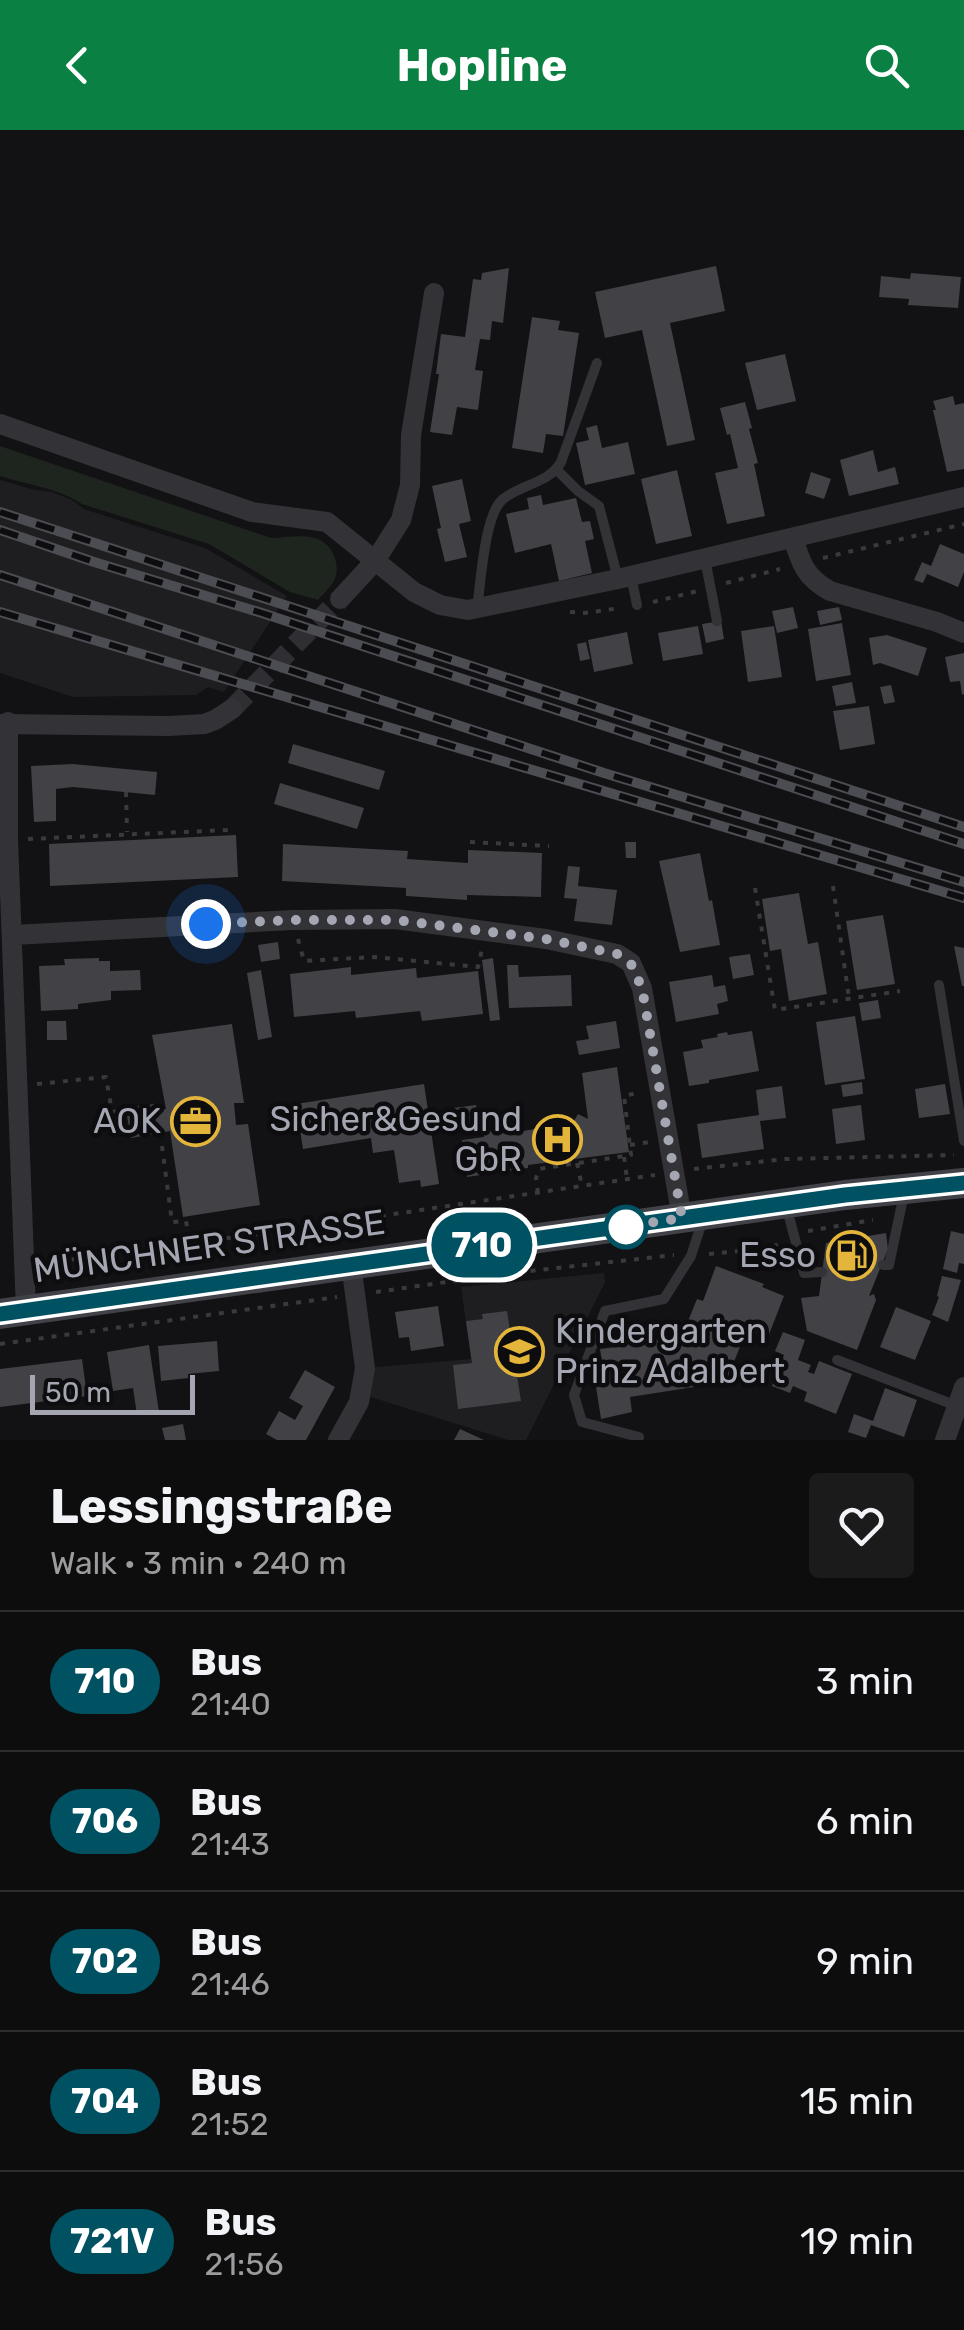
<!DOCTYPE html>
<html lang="en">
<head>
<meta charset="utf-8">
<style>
  :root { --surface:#0e0d0e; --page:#1c1b1c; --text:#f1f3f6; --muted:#9b9c9e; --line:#2e2d2e; --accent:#0b8043 }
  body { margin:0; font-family:Rubik,sans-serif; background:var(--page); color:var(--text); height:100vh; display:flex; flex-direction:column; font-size:38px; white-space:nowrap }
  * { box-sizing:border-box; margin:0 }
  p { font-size:32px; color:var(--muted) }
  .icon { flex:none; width:55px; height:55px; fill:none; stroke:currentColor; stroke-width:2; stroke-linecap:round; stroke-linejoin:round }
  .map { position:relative; height:1310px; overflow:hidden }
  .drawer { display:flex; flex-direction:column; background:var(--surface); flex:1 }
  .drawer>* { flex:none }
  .badge { padding:0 20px; border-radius:32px; font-size:35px; line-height:65px }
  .scale { position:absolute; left:30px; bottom:25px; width:165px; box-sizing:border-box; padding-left:10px; border:5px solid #a4a7b2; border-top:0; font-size:28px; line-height:35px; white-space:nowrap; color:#a4a7b2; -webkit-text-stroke:8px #0d0c0e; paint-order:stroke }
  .you { position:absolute; width:50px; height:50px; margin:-25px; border:8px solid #fff; border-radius:50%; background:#1a73e8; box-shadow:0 0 0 15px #1a73e833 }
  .map>.badge { position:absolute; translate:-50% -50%; box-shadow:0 0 0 5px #fff }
  .round { display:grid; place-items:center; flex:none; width:105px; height:105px; border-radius:10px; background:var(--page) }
  .headline { display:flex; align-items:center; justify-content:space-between; height:170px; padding:0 50px }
  h1 { font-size:48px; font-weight:700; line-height:75px }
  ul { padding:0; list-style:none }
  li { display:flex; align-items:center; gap:30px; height:140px; padding:0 50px; border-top:2px solid var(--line) }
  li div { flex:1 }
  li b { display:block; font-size:38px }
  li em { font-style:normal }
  li .badge { min-width:110px; font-weight:700; text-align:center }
  header { display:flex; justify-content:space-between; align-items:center; height:130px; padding:0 50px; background:var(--accent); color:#fff; font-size:45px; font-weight:700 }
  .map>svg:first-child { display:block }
  .built { fill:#1e1e20 }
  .green { fill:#1e251f }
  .building { fill:#414146 }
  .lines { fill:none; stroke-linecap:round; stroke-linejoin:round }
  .street-tunnel { stroke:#2f2f33; stroke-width:20; stroke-dasharray:20 10; stroke-linecap:butt }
  .path { stroke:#393a3e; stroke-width:4; stroke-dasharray:5 8; stroke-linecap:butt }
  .lane { stroke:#333337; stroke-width:10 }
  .street { stroke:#333337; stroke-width:20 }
  .secondary { stroke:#414247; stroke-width:30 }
  .rail-casing { stroke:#4c4d52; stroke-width:10 }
  .rail { stroke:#0d0c0e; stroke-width:6; stroke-dasharray:19; stroke-linecap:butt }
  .line-casing { stroke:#fff; stroke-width:22 }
  .line { stroke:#005262; stroke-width:15 }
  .walk { stroke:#a4a7b2; stroke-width:10; stroke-dasharray:0 18 }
  .stop-dot { fill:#fff; stroke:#005262; stroke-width:5 }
  .labels { text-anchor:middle; stroke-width:9; stroke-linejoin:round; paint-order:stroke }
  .poi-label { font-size:35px; fill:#a4a7b2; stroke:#0d0c0e; text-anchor:end }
  .street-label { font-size:35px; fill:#a4a7b2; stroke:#0d0c0e }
</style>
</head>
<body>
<header><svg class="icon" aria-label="back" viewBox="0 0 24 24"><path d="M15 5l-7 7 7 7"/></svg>Hopline<svg class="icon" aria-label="search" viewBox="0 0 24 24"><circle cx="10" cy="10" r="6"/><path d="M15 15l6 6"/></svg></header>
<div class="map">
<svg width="964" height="1310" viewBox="0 0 964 1310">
  <rect width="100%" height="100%" fill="#121113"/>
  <!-- built -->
  <path class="built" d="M0,350L35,360L52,362L72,370L84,379L205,418L287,466L224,562L208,557L196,565L73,567L0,543Z
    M604,1143L605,1152L526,1310H508L361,1264L365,1238L471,1229L461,1157Z"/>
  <!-- green -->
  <path class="green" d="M0,316L271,408C285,408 307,403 320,410C334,417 341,437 334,451C330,458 323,464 318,470L290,462L209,414L82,374C58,358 28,355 0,346Z"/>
  <!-- building -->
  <path class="building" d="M716,136L725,181L670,193L695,310L667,316L642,200L605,208L595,162Z
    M509,138L503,193L492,191L490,210L480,209L475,240L483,241L478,280L457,277L452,305L430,302L439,244H436L441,204L465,207L473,149L481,150L482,143Z
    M911,143L961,147L958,178L908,175L909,169L879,167L881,146L910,149Z
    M532,187L560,191L558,200L579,203L563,306L546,304L543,323L512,318Z
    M785,224L796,271L757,280L745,233Z
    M953,266L955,275L964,273V339L947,342L933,280H936L933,271Z
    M745,272L752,298L749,299L758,333L754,334L765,386L727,394L715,343L738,338L730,304L727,305L720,278Z
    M597,295L602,318L628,312L635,344L585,355L576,313L589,310L586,298Z
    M873,320L878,342L895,337L899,354L849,366L840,330Z
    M677,340L692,406L656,414L641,349Z
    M811,342L831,349L824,369L805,363Z
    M462,349L471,391L459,394L467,427L445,432L437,399L441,398L432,356Z
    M541,365L543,375L576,368L582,392L590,391L594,409L585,411L592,443L559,451L551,414L515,423L506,384L529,379L527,368Z
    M940,414L964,424V442L958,457L927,444L923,453L914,450L922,432L931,436Z
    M793,477L798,498L777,503L772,481Z
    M839,477L842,490L820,495L817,481Z
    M721,491L724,509L706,513L702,494Z
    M842,493L851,545L816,551L808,499Z
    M698,496L703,524L663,531L658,503Z
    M774,496L782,547L748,552L741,501Z
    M627,502L633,534L594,542L588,510Z
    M887,505L927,518L918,546L880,533L873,535L869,508Z
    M586,512L590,529L580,531L577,514Z
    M964,523V564L962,565L960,551L950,552L945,527Z
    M852,552L856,573L836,576L832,556Z
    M891,555L895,572L884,574L880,557Z
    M869,576L875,614L840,620L833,581Z
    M293,614L385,641L379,660L288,633Z
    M73,634L157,642L155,665L73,657L56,659V691L34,692L31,636Z
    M280,653L364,678L357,699L274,674Z
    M236,705L238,747L50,756L49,714Z
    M625,712H636V728H626Z
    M283,714L408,721L407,729L468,733V720L542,723L541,767L467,765V770L406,766V758L282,751Z
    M700,723L709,771L712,770L720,815L680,822L659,731Z
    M568,736L580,737L578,756L617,760L612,795L574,791L577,769L564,768Z
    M799,763L808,814L818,812L827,864L789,871L781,819L770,821L762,769Z
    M883,785L895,854L857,860L846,791Z
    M278,812L280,829L261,832L258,815Z
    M954,816L964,818V856H962Z
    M750,824L754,845L733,849L729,827Z
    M99,828V831H110V841L140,840L141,860L111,861V870L78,874V879L41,881L39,836L65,835L64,829Z
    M493,828L500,890L490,891L482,830Z
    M507,835H518L519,847L571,845L572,876L509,878Z
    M351,837V845L416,838L417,848L478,841L483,884L422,891L420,881L356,888L355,881L294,887L290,844Z
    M261,840L272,907L258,910L247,843Z
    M712,845L714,857L725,855L728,871L717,874L719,884L676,892L669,852Z
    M878,870L881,888L862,891L859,873Z
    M855,886L865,949L825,955L816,892Z
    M47,891H66L67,910H47Z
    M616,891L620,918L579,925L576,911L589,909L586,896Z
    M232,894L244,973H234L236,995L248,994L260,1075L183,1087L170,1001L131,1008L127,986L166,979L152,905Z
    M752,901L759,941L709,950V953L689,956L683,922L703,918L701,910L718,907L717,904L727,902L728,905Z
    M617,937L629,1022L528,1035V1038L467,1047L462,1010L484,1007V1002L523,996V1001L559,995V999L568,997L567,992L574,991L578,984L588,989L582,943Z
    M862,952L863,964L843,967L841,955Z
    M424,954L439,1054L421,1057L420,1050L399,1053L394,1020L373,1023L371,1008L303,1019L296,974Z
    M945,954L950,984L919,988L915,959Z
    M782,956L786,988L760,991L764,1019L702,1028L697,994L759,985L756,960Z
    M476,975L480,996L449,1000L446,979Z
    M861,975L865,1010L836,1014L832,979Z
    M951,1101L964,1104V1134L959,1133L957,1143L943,1139Z
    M886,1103L888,1119L869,1166L874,1164L876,1170L857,1220L807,1201L801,1168L819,1166L826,1113Z
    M716,1136L764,1154L762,1157L784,1166L768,1207L747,1199L726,1252L630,1267L632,1282L601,1289L596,1257L606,1256L600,1219L623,1216V1211L645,1207L646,1211L688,1204L693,1193L688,1191L697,1169L703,1171Z
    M942,1146L961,1150L948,1192L932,1185L939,1167L937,1166Z
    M438,1176L444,1216L411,1221L409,1207L399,1208L395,1182Z
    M896,1177L931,1191L915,1230L880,1217Z
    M507,1181L521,1271L458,1279L453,1235L472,1233L466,1191L483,1189L482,1184Z
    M783,1202L805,1210L798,1230L811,1235L808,1242L814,1244L819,1231L852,1244L836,1284L804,1271L807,1262L793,1256L790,1263L772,1256L784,1225L775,1221Z
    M217,1211L219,1241L188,1244V1248L161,1251L158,1216Z
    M149,1215L159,1282L137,1285L133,1258L113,1261L107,1222Z
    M82,1229L87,1266L0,1277V1239Z
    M305,1240L335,1257L306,1310H277L266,1304L279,1281L295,1290L303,1276L289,1268Z
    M885,1258L917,1270L904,1307L871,1295L866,1308L848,1302L854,1284L873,1291Z
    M183,1294L186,1310H165L162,1298Z
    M460,1299L484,1310H454Z"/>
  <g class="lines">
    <!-- street-tunnel -->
    <path class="street-tunnel" d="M232,579L340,469"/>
    <!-- path -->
    <path class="path" d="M823,428L964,394
      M726,453L780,439
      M653,472L698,461
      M570,482L585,483L620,478
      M126,662L127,702
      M28,709L228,700
      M470,712L549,716
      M833,756L849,868
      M755,758L775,880L900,861
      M298,809L304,831L375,827L478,837L482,819
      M37,954L106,947L112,982L159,975
      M630,1015L650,1012
      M162,1016L172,1092L186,1091L190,1113
      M624,1027L627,1049
      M577,1033L582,1056
      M694,1039L785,1029L954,1025
      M538,1063L536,1048L539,1039L631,1025L624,966L641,962
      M808,1101L873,1090
      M709,1124L772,1118L782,1111
      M46,1133L287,1100L655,1045
      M376,1162L503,1144L674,1125
      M0,1214L337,1167"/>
    <!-- lane -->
    <path class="lane" d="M557,340L578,361L599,376L618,449
      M705,429L717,491
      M631,446L637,475
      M477,478C481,453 484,387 502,370C520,354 549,354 561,332L597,233
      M939,855L964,1011
      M787,1079L804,1143L822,1142
      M883,1135H889L904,1064
      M837,1230L957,1276
      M638,1310L639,1307L582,1292L574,1265L605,1181L664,1169L691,1126L703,1089"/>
    <!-- street -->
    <path class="street" d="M0,294L252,382L327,392L414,462L440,475L468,480L618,449L964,367
      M793,408C801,434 806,448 830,461L937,492L964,503
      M340,469L375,431L401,390L410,355L411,305L434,163
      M8,592V710L26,1181
      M0,594L168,596L204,594L215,590L232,579
      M13,805L293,790L395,789L546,809L617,824L631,833L642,858L682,1088
      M338,1310L359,1272L365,1238L351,1134
      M945,1310L964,1257"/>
    <!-- secondary -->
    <path class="secondary" d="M0,1184L845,1065L964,1053"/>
    <defs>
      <path id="rail" d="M0,382L964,697
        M0,400L94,432L262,483L964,714
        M0,445L604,643L964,752
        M0,482L964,768"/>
    </defs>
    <!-- rail casing -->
    <use href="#rail" class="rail-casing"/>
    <!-- rail -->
    <use href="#rail" class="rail"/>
  </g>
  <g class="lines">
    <defs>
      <path id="line" d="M0,1184L845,1065L964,1053"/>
    </defs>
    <!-- line casing -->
    <use href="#line" class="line-casing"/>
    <!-- line -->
    <use href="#line" class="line"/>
    <!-- walk -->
    <path class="walk" d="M206,794L293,790H395L546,809L617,824L631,834L642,858L682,1088L608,1099L626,1097"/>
  </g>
  <!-- icons -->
  <defs>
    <symbol id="office-ring" viewBox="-11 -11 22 22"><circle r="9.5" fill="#0d0c0e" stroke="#e3b53a" stroke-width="1.5"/><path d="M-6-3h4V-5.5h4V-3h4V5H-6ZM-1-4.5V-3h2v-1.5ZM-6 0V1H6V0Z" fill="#e3b53a"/></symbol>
    <symbol id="hospital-ring" viewBox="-11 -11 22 22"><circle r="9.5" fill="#0d0c0e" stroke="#e3b53a" stroke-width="1.5"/><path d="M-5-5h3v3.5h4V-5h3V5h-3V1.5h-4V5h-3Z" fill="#e3b53a"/></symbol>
    <symbol id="fuel-ring" viewBox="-11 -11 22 22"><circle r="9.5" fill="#0d0c0e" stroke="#e3b53a" stroke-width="1.5"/><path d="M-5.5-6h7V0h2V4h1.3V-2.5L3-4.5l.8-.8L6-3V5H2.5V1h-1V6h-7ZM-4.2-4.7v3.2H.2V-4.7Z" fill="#e3b53a"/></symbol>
    <symbol id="school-ring" viewBox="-11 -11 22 22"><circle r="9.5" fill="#0d0c0e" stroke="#e3b53a" stroke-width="1.5"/><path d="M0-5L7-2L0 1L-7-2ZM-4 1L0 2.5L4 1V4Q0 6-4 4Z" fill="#e3b53a"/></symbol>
  </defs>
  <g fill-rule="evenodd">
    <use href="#office-ring" x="168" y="964" width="55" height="55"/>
    <use href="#hospital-ring" x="530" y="982" width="55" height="55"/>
    <use href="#fuel-ring" x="824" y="1098" width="55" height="55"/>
    <use href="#school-ring" x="492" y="1194" width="55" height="55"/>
  </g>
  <!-- markers -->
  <circle class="stop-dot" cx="626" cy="1097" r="20"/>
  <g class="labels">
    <!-- poi labels -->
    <g class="poi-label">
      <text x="522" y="1001">Sicher&amp;Gesund<tspan x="522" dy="40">GbR</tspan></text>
      <text x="161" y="1003">AOK</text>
      <text x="816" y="1137">Esso</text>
      <text x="555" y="1213" text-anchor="start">Kindergarten<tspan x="555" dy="40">Prinz Adalbert</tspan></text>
    </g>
    <!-- street labels -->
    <g class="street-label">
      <text transform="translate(209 1116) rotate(-8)" y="12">MÜNCHNER STRASSE</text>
    </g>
  </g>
</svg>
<div class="scale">50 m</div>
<div class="you" style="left:206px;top:794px"></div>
<b class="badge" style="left:482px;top:1115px;background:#005262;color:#fff">710</b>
</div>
<section class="drawer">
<div class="headline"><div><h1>Lessingstraße</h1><p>Walk · 3 min · 240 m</p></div><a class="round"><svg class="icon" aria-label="heart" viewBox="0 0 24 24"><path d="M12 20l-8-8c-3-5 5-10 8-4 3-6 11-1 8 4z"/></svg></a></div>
<ul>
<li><span class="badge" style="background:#005262;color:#fff">710</span><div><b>Bus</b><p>21:40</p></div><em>3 min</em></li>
<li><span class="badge" style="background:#005262;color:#fff">706</span><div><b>Bus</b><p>21:43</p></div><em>6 min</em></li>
<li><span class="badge" style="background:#005262;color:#fff">702</span><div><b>Bus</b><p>21:46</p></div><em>9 min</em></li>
<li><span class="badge" style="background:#005262;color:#fff">704</span><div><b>Bus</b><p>21:52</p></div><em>15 min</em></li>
<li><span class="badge" style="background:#005262;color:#fff">721V</span><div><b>Bus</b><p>21:56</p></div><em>19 min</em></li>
</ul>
</section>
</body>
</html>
